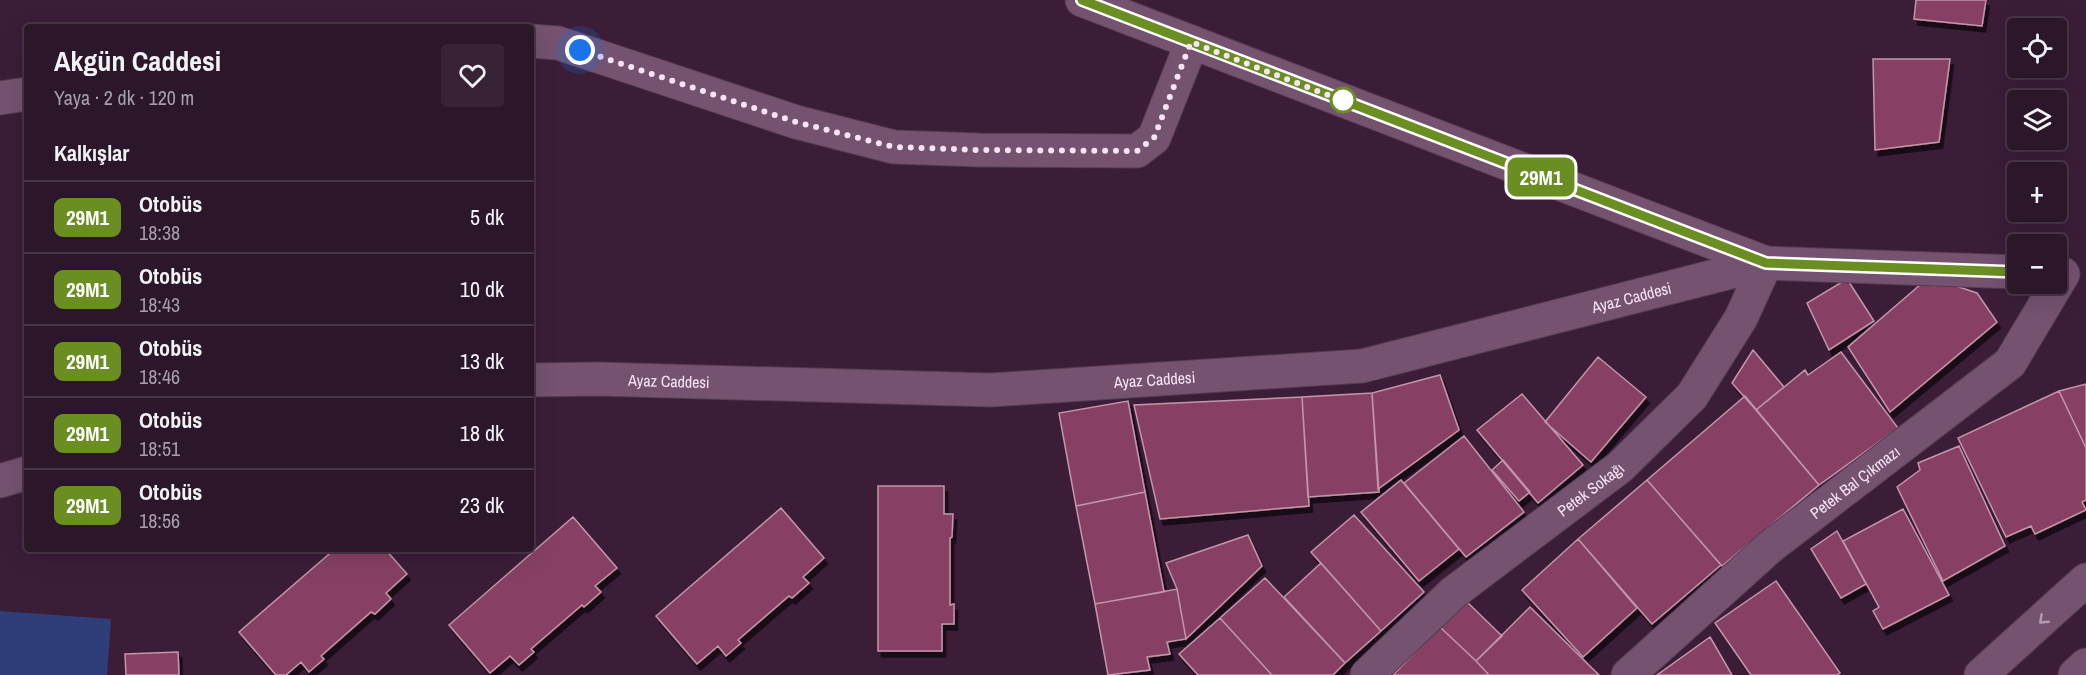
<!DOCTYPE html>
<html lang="tr">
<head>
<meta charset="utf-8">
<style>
  :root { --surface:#2c162a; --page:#382336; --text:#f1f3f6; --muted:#a69fa8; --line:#483547 }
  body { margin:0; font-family:"Archivo Narrow",sans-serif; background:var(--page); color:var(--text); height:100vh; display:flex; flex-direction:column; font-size:22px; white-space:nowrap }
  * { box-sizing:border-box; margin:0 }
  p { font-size:20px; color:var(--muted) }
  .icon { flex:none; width:33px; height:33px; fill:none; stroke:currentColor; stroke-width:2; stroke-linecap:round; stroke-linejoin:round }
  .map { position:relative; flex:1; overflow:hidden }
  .panel { position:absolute; left:24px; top:24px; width:510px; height:528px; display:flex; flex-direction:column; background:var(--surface); border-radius:6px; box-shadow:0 6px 24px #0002,0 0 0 2px var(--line) }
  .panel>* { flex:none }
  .badge { padding:0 12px; border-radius:9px; font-size:21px; line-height:39px }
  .fabs { position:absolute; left:2007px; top:18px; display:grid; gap:12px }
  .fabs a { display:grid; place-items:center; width:60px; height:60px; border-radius:6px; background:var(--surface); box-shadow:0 6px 24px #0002,0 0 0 2px var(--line); font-size:30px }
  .you { position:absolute; width:30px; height:30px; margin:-15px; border:4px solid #fff; border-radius:50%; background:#1a73e8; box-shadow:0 0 0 9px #1a73e833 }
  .map>.badge { position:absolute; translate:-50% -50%; box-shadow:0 0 0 3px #fff }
  h2 { padding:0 30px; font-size:22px; line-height:54px }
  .round { display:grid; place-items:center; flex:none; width:63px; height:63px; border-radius:6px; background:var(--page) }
  .headline { display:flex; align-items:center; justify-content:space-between; height:102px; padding:0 30px }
  h1 { font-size:28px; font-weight:700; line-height:45px }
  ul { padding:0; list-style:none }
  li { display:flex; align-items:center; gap:18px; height:72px; padding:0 30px; border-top:2px solid var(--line) }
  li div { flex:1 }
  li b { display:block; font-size:22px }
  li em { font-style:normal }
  li .badge { min-width:66px; font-weight:700; text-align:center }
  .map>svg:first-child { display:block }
  .green { fill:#2f3e79 }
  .building { fill:#874164; stroke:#c495aa; stroke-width:1.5; filter:url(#shadow) }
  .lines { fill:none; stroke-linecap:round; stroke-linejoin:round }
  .minor-casing { stroke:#553b52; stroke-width:35 }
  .secondary-casing { stroke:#553b52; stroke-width:35 }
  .minor { stroke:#745270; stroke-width:33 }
  .secondary { stroke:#745270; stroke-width:33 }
  .oneway { stroke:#b69bb2 }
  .line-casing { stroke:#fff; stroke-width:14 }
  .line { stroke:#6b8e23; stroke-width:9 }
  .walk { stroke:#f8e4f5; stroke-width:6; stroke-dasharray:0 10.8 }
  .stop-dot { fill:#fff; stroke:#6b8e23; stroke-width:3 }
  .labels { text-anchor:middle; stroke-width:4.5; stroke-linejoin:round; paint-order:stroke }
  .street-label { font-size:16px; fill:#f8e4f5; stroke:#1a0d19 }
</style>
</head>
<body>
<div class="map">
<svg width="2086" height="675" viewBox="0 0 2086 675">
  <defs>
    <filter id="shadow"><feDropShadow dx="3.5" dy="6" stdDeviation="0" flood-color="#0009"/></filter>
  </defs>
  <rect width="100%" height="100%" fill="#3b1d38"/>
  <!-- green -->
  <path class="green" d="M0,611L111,619L107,675H0Z"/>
  <!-- building -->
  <path class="building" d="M1916,0H1986L1982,26L1914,19Z
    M1873,59H1950L1939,142L1875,150Z
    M1928,278L1934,286L1941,281L1977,293L1997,322L1890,412L1848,347Z
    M1847,279L1874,321L1829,350L1807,303Z
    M1753,350L1784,387L1756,410L1732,383Z
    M1841,352L1898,428L1819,485L1756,410L1805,370L1808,375Z
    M1598,357L1646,397L1591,462L1545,422Z
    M1440,375L1459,430L1378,489L1372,393Z
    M2086,384V448L2059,391Z
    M2059,391L2086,448V500L2082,502L2086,510L2035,534L2031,526L2006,537L1958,438Z
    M1372,393L1379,492L1308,497L1302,397Z
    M1522,394L1583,465L1538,503L1477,430Z
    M1745,396L1819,485L1722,566L1647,480Z
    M1302,397L1309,506L1160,519L1134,405Z
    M1128,401L1145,492L1076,506L1059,413Z
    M1464,436L1524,512L1466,557L1404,483Z
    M1959,446L2005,546L1943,581L1897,487L1920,470L1918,463Z
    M1503,460L1530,492L1519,501L1492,470Z
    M1401,480L1459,549L1419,581L1361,512Z
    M1647,480L1721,565L1652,624L1578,539Z
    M878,486H944V514H953L952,537L950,538V605L954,604V624H942V651H878Z
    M1145,492L1164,592L1095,604L1076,506Z
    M781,508L824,558L803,577L809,583L792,598L789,596L738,640L741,643L726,656L718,646L697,664L656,616Z
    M1903,509L1949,595L1883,629L1873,611L1879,607L1843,541Z
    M1354,515L1424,592L1381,631L1311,552Z
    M573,517L617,568L595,586L601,592L584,607L582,605L531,649L534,652L519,665L510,656L490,673L449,625Z
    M1837,531L1866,584L1841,598L1811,549Z
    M1248,535L1262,566L1186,639L1177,589L1166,563Z
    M1578,539L1637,608L1583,657L1522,590Z
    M335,549H385L407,574L386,593L391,599L375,614L371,612L321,656L324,659L309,672L301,662L286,675H276L239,632Z
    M1321,563L1381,631L1345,663L1284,597Z
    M1265,578L1345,663L1333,675H1272L1220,618Z
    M1776,581L1840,673L1837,675H1751L1715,623Z
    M1177,589L1186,639L1167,642L1170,654L1147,657L1150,670L1108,675L1095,604Z
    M1465,600L1502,636L1476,661L1440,627Z
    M1530,607L1599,675H1489L1476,661Z
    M1220,618L1272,675H1198L1179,654Z
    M1440,627L1476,661L1489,675H1393Z
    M1710,637L1732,675H1657Z
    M178,652L179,675H126L125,654Z"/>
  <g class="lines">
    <defs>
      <g id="minor">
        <path d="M1082,0L1766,263L2018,272"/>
        <path d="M531,41L558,43L796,122L894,147L979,150L1137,151L1154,138L1192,42"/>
        <path d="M0,98L27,94"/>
        <path id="s1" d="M531,380L598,379L991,390L1362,366L1766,263"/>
        <path d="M0,481L27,473"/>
        <path id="s2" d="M1367,675L1453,593L1620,467L1692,396L1741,318L1766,263"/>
        <path id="s3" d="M1628,675L1770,547L2010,363L2063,274"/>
      </g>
      <path id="secondary" d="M1981,675L2086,580
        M2075,675L2086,665"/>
    </defs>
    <!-- minor casing -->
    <use href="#minor" class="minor-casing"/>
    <!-- secondary casing -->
    <use href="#secondary" class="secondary-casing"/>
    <!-- minor -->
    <use href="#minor" class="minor"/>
    <!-- secondary -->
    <use href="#secondary" class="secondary"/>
  </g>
  <!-- one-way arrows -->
  <defs><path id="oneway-chevron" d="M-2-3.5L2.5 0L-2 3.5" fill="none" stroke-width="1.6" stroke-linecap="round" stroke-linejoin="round" transform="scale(1.5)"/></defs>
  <use class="oneway" href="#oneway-chevron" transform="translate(2043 620) rotate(137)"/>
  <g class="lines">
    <defs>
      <path id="line" d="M1082,0L1766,263L2018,272"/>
    </defs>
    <!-- line casing -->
    <use href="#line" class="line-casing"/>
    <!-- line -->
    <use href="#line" class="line"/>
    <!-- walk -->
    <path class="walk" d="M580,50L796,122L894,147L979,150L1137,151L1154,138L1191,42L1346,102L1343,100"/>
  </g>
  <!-- markers -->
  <circle class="stop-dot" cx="1343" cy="100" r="12"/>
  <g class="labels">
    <!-- street labels -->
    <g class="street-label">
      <text dy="6" stroke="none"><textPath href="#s1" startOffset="1110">Ayaz Caddesi</textPath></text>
      <text dy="6" stroke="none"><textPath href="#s1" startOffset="624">Ayaz Caddesi</textPath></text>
      <text dy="6" stroke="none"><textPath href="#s1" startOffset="138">Ayaz Caddesi</textPath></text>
      <text dy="6" stroke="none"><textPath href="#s3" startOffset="298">Petek Bal Çıkmazı</textPath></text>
      <text dy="6" stroke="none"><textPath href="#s2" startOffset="291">Petek Sokağı</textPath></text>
    </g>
  </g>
</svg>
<div class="fabs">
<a><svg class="icon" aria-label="locate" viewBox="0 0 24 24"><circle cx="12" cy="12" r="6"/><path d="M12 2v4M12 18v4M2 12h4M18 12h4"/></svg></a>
<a><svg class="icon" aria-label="layers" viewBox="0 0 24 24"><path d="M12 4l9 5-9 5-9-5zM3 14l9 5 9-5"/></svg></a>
<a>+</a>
<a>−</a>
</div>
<div class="you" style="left:580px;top:50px"></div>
<b class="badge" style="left:1541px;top:177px;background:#6b8e23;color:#fff">29M1</b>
<section class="panel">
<div class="headline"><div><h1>Akgün Caddesi</h1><p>Yaya · 2 dk · 120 m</p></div><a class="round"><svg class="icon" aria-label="heart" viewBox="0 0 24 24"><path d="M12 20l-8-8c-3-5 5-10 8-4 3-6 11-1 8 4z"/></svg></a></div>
<h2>Kalkışlar</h2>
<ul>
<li><span class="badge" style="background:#6b8e23;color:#fff">29M1</span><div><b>Otobüs</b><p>18:38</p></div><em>5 dk</em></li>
<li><span class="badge" style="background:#6b8e23;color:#fff">29M1</span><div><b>Otobüs</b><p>18:43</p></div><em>10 dk</em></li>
<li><span class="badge" style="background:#6b8e23;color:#fff">29M1</span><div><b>Otobüs</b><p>18:46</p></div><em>13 dk</em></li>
<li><span class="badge" style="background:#6b8e23;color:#fff">29M1</span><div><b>Otobüs</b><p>18:51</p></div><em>18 dk</em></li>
<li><span class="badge" style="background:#6b8e23;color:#fff">29M1</span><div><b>Otobüs</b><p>18:56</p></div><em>23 dk</em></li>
</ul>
</section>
</div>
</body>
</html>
